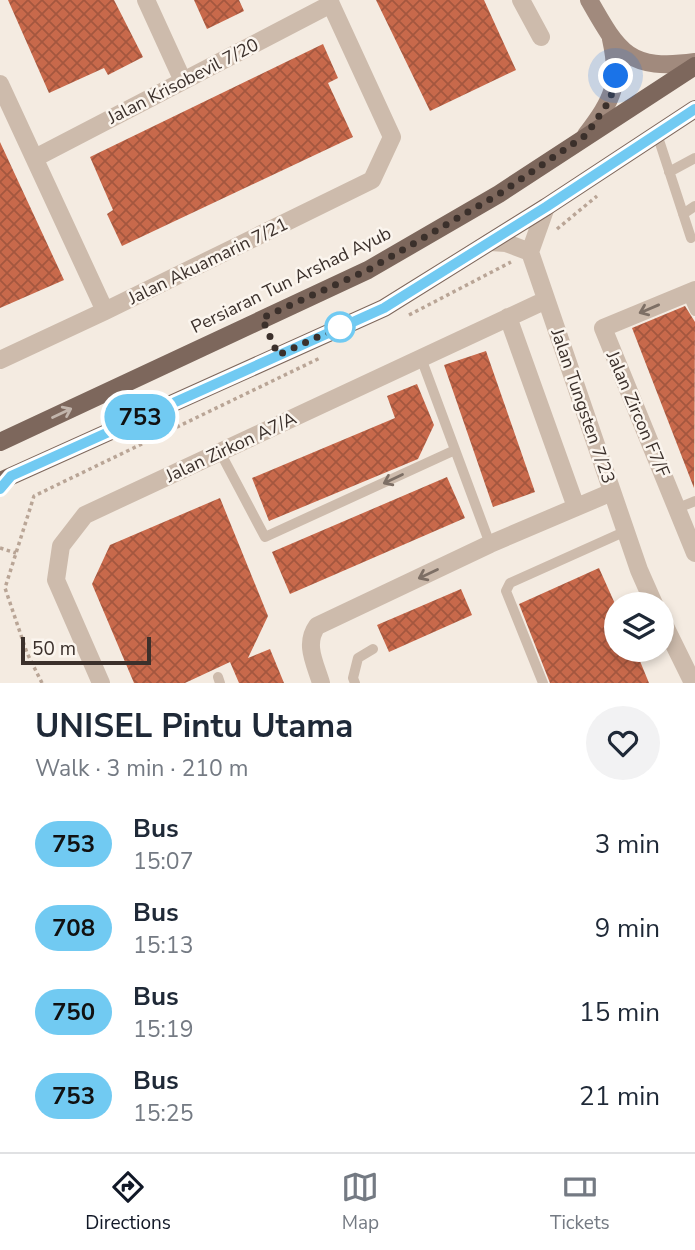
<!DOCTYPE html>
<html lang="en">
<head>
<meta charset="utf-8">
<style>
  :root { --surface:#fff; --page:#f2f2f3; --text:#1f2937; --muted:#747a83; --line:#e0e1e3; --accent:#111827 }
  body { margin:0; font-family:"Nunito Sans",sans-serif; background:var(--page); color:var(--text); height:100vh; display:flex; flex-direction:column; font-size:26px; white-space:nowrap }
  * { box-sizing:border-box; margin:0 }
  p { font-size:23px; color:var(--muted) }
  .icon { flex:none; width:38px; height:38px; fill:none; stroke:currentColor; stroke-width:2; stroke-linecap:round; stroke-linejoin:round }
  .map { position:relative; height:683px; overflow:hidden }
  .details { display:flex; flex-direction:column; background:var(--surface); flex:1 }
  .details>* { flex:none }
  .badge { padding:0 14px; border-radius:23px; font-size:24px; line-height:46px }
  .tools { position:absolute; left:604px; top:592px; display:grid; gap:14px }
  .tools a { display:grid; place-items:center; width:70px; height:70px; border-radius:50%; background:var(--surface); box-shadow:0 4px 10px #0003; font-size:35px }
  .scale { position:absolute; left:21px; bottom:18px; width:130px; box-sizing:border-box; padding-left:7px; border:4px solid #3b302b; border-top:0; font-size:19px; line-height:24px; white-space:nowrap; color:#3b302b; -webkit-text-stroke:5px #fbf5ee; paint-order:stroke }
  .you { position:absolute; width:35px; height:35px; margin:-18px; border:5px solid #fff; border-radius:50%; background:#1a73e8; box-shadow:0 0 0 10px #1a73e833 }
  .map>.badge { position:absolute; translate:-50% -50%; box-shadow:0 0 0 4px #fff }
  .round { display:grid; place-items:center; flex:none; width:74px; height:74px; border-radius:37px; background:var(--page) }
  .summary { display:flex; align-items:center; justify-content:space-between; height:119px; padding:0 35px }
  h1 { font-size:33px; font-weight:700; line-height:52px }
  ul { padding:0; list-style:none }
  li { display:flex; align-items:center; gap:21px; height:84px; padding:0 35px }
  li div { flex:1 }
  li b { display:block; font-size:26px }
  li em { font-style:normal }
  li .badge { min-width:77px; font-weight:700; text-align:center }
  .dock { display:flex; justify-content:space-around; align-items:center; height:98px; border-top:2px solid var(--line); background:var(--surface); font-size:19px; color:var(--muted) }
  .dock a { display:grid; justify-items:center; gap:4px }
  .dock .current { color:var(--accent) }
  .map>svg:first-child { display:block }
  .building { fill:url(#building-cross-hatch) }
  .lines { fill:none; stroke-linecap:round; stroke-linejoin:round }
  .path { stroke:#b9a596; stroke-width:3.5; stroke-dasharray:3.5 3.5; stroke-linecap:butt }
  .lane { stroke:#cdbbac; stroke-width:10 }
  .street { stroke:#cdbbac; stroke-width:18 }
  .secondary { stroke:#a18a7d; stroke-width:18 }
  .primary { stroke:#7d675c; stroke-width:18 }
  .oneway { stroke:#7d6f65 }
  .oneway2 { stroke:#c2b5ac }
  .line-casing { stroke:#fff; stroke-width:16 }
  .line { stroke:#71caf2; stroke-width:10 }
  .walk { stroke:#3b302b; stroke-width:7; stroke-dasharray:0 12.6 }
  .stop-dot { fill:#fff; stroke:#71caf2; stroke-width:3.5 }
  .labels { text-anchor:middle; stroke-width:5; stroke-linejoin:round; paint-order:stroke }
  .street-label { font-size:18px; fill:#3b302b; stroke:#fbf5ee }
</style>
</head>
<body>
<div class="map">
<svg width="695" height="683" viewBox="0 0 695 683">
  <defs>
    <pattern id="building-cross-hatch" width="8" height="8" patternUnits="userSpaceOnUse" patternTransform="scale(1.75)"><rect width="8" height="8" fill="#c8694b"/><path d="M0 0l8 8M0 8l8-8" fill="none" stroke="#a4573f"/></pattern>
  </defs>
  <rect width="100%" height="100%" fill="#f4ebe1"/>
  <!-- building -->
  <path class="building" d="M8,0H114L143,57L108,75L104,68L49,93Z
    M194,0H239L244,11L207,29Z
    M376,0H484L516,70L430,111Z
    M323,44L338,78L328,83L353,137L122,246L107,214L113,210L90,157Z
    M0,142L64,280L0,308Z
    M685,306L695,322L694,488L632,328Z
    M486,351L535,492L493,507L444,365Z
    M417,384L434,425L418,459L269,521L252,478L395,418L387,396Z
    M447,477L465,518L290,594L272,552Z
    M220,498L268,616L248,658L270,649L284,683H239L230,662L185,683H134L92,584L110,545Z
    M599,568L616,606V649H635L649,683H550L519,604Z
    M461,589L472,615L389,652L377,625Z"/>
  <g class="lines">
    <!-- path -->
    <path class="path" d="M557,229L597,196
      M409,315L511,262
      M0,548L16,553
      M42,683L27,653L5,588L34,496L320,358"/>
    <!-- lane -->
    <path class="lane" d="M657,134L691,238
      M669,172L695,158
      M683,214L695,206
      M687,293L695,311
      M421,358L490,544
      M220,452L265,537L455,450
      M678,508L695,501
      M218,677L220,683
      M355,683L353,678L358,658L373,649
      M543,683L506,591L510,583L626,531"/>
    <!-- street -->
    <path class="street" d="M146,0L183,81
      M521,0L541,37
      M0,84L105,311
      M35,158L331,4
      M546,207L530,252L639,570L654,604
      M490,242L506,243L530,252
      M695,290L603,328L695,553
      M508,317L576,507
      M0,360L105,311L372,180L392,137L329,0
      M662,620L693,683
      M101,683L56,580L61,546L85,515L546,300
      M321,683C315,663 304,644 317,626L490,544L612,492"/>
    <!-- secondary -->
    <path class="secondary" d="M589,0C619,53 629,71 695,62
      M586,135C613,99 621,84 611,39"/>
    <!-- primary -->
    <path class="primary" d="M0,442L368,270L499,194L695,66
      M0,481L384,308L546,207L695,109"/>
  </g>
  <!-- one-way arrows -->
  <defs><path id="oneway-shaft" d="M-6 0H5M1.5-3L5.5 0L1.5 3" fill="none" stroke-width="1.6" stroke-linecap="round" stroke-linejoin="round" transform="scale(1.75)"/></defs>
  <g class="oneway">
    <use href="#oneway-shaft" transform="translate(649 309) rotate(157)"/>
    <use href="#oneway-shaft" transform="translate(393 479) rotate(155)"/>
    <use href="#oneway-shaft" transform="translate(428 574) rotate(155)"/>
  </g>
  <use class="oneway2" href="#oneway-shaft" transform="translate(62 413) rotate(-25)"/>
  <g class="lines">
    <defs>
      <path id="line" d="M0,489L11,476L384,308L546,207L695,109"/>
    </defs>
    <!-- line casing -->
    <use href="#line" class="line-casing"/>
    <!-- line -->
    <use href="#line" class="line"/>
    <!-- walk -->
    <path class="walk" d="M340,327L278,355L262,318L368,270L499,194L586,135L610,100L616,76"/>
  </g>
  <!-- markers -->
  <circle class="stop-dot" cx="340" cy="327" r="14"/>
  <g class="labels">
    <!-- street labels -->
    <g class="street-label">
      <text transform="translate(183 81) rotate(-27)" y="6">Jalan Krisobevil 7/20</text>
      <text transform="translate(208 261) rotate(-26)" y="6">Jalan Akuamarin 7/21</text>
      <text transform="translate(291 280) rotate(-26)" y="6">Persiaran Tun Arshad Ayub</text>
      <text transform="translate(583 406) rotate(71)" y="6">Jalan Tungsten 7/23</text>
      <text transform="translate(638 414) rotate(67)" y="6">Jalan Zircon F7/F</text>
      <text transform="translate(231 447) rotate(-25)" y="6">Jalan Zirkon A7/A</text>
    </g>
  </g>
</svg>
<div class="tools">
<a><svg class="icon" aria-label="layers" viewBox="0 0 24 24"><path d="M12 4l9 5-9 5-9-5zM3 14l9 5 9-5"/></svg></a>
</div>
<div class="scale">50 m</div>
<div class="you" style="left:616px;top:76px"></div>
<b class="badge" style="left:140px;top:417px;background:#71caf2;color:#111">753</b>
</div>
<section class="details">
<div class="summary"><div><h1>UNISEL Pintu Utama</h1><p>Walk · 3 min · 210 m</p></div><a class="round"><svg class="icon" aria-label="heart" viewBox="0 0 24 24"><path d="M12 20l-8-8c-3-5 5-10 8-4 3-6 11-1 8 4z"/></svg></a></div>
<ul>
<li><span class="badge" style="background:#71caf2;color:#111">753</span><div><b>Bus</b><p>15:07</p></div><em>3 min</em></li>
<li><span class="badge" style="background:#71caf2;color:#111">708</span><div><b>Bus</b><p>15:13</p></div><em>9 min</em></li>
<li><span class="badge" style="background:#71caf2;color:#111">750</span><div><b>Bus</b><p>15:19</p></div><em>15 min</em></li>
<li><span class="badge" style="background:#71caf2;color:#111">753</span><div><b>Bus</b><p>15:25</p></div><em>21 min</em></li>
</ul>
</section>
<nav class="dock">
<a class="current"><svg class="icon" aria-label="directions" viewBox="0 0 24 24"><path d="M12 3l9 9-9 9-9-9zM9 14v-3h6M13 9l2 2-2 2"/></svg>Directions</a>
<a><svg class="icon" aria-label="map" viewBox="0 0 24 24"><path d="M3 6l6-2 6 2 6-2v14l-6 2-6-2-6 2zM9 4v14M15 6v14"/></svg>Map</a>
<a><svg class="icon" aria-label="tickets" viewBox="0 0 24 24"><path d="M3 7h18v10H3zM15 7v10"/></svg>Tickets</a>
</nav>
</body>
</html>
